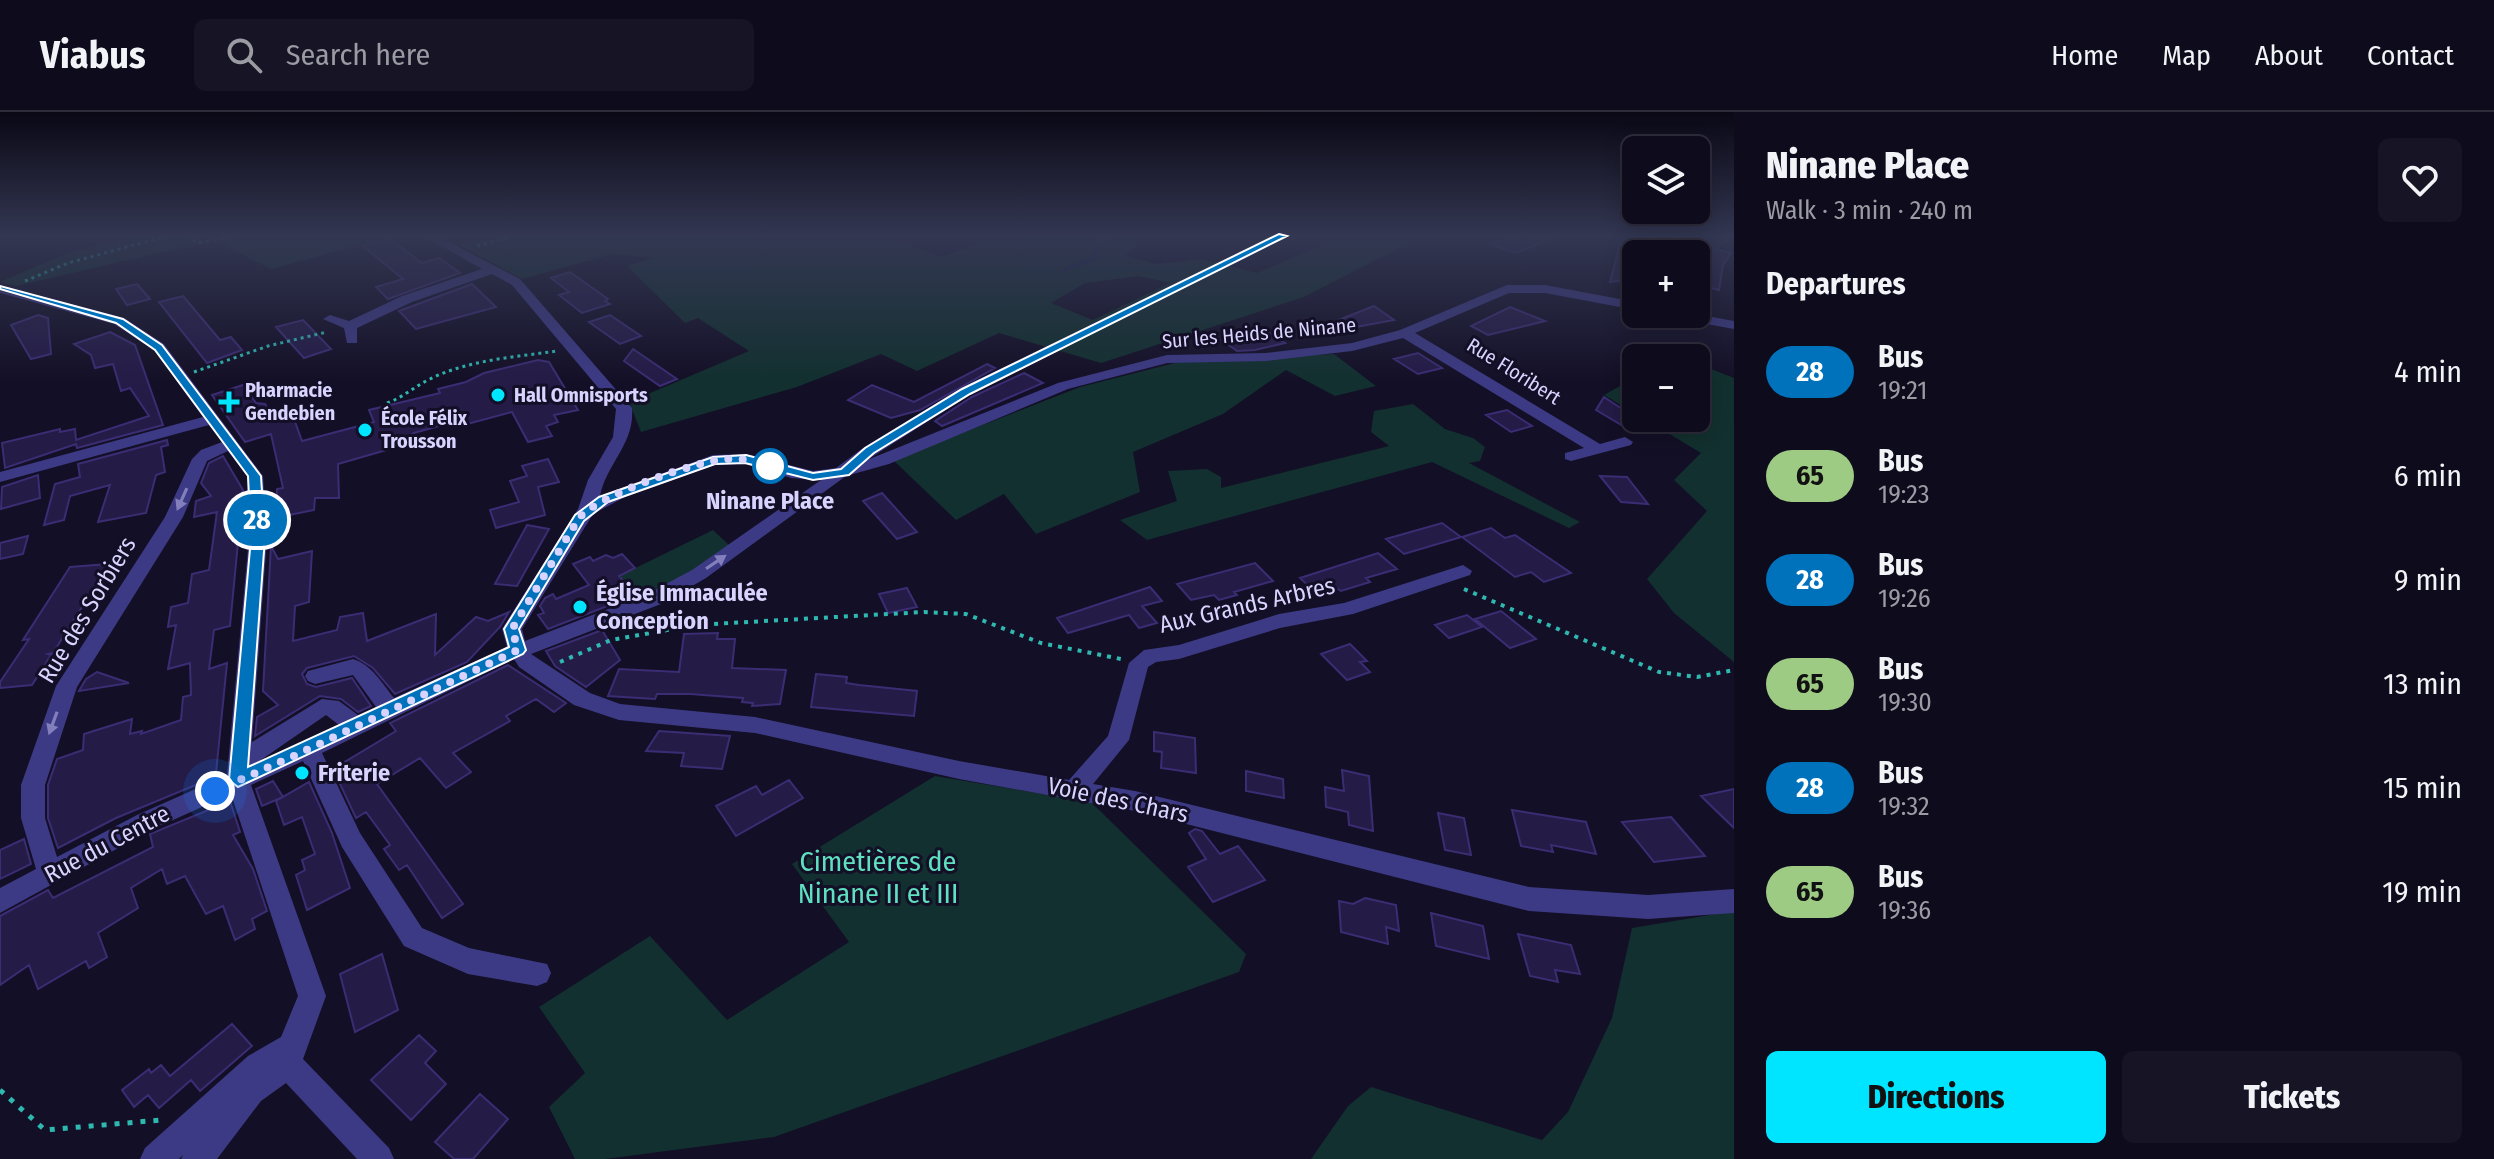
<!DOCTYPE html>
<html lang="en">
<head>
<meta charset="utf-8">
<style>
  :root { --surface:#0e0b1c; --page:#171425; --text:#f1f3f6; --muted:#9b9ba3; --line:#2e2b3b; --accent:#00e5ff }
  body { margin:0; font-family:"Fira Sans Condensed",sans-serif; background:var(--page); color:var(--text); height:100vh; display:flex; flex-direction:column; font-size:30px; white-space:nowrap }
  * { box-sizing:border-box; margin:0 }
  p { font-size:26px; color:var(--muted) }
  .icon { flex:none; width:44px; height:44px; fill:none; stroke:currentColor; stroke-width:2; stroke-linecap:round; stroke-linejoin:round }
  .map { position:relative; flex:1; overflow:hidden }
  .panel { display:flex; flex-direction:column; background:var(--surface); width:760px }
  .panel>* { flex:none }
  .badge { padding:0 16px; border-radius:26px; font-size:28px; line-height:52px }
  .controls { position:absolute; left:1622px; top:24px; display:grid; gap:16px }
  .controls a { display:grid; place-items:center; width:88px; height:88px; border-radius:12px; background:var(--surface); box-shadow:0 4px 20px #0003,0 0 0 2px var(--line); font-size:40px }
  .you { position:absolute; width:40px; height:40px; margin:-20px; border:6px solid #fff; border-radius:50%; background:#1a73e8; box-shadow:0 0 0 12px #1a73e833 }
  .map>.badge { position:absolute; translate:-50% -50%; box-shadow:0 0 0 4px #fff }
  h2 { padding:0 32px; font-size:30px; line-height:72px }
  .round { display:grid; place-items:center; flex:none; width:84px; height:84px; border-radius:12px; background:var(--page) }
  .overview { display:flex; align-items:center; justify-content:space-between; height:136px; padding:0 32px }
  h1 { font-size:38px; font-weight:800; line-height:60px }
  .action { display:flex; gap:16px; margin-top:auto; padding:16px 32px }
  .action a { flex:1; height:92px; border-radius:12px; background:var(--accent); color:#111; font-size:32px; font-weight:800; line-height:92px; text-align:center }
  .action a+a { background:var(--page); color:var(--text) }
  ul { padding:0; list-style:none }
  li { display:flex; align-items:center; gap:24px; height:104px; padding:0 32px }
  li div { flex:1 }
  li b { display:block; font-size:30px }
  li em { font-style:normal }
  li .badge { min-width:88px; font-weight:700; text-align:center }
  header { display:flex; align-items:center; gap:48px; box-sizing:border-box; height:112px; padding:0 40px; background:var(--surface); border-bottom:2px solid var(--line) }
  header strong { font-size:38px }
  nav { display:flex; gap:44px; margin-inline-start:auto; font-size:28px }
  .search { width:560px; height:72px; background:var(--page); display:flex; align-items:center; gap:20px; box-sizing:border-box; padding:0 28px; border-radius:12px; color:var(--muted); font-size:30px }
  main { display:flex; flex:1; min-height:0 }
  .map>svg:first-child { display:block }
  .green { fill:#12302f; fill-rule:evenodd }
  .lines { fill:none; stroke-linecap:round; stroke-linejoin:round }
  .stream { stroke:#0c2248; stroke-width:4 }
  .building { fill:#241b47; stroke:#3b2d73; stroke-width:2 }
  .path-far2 { stroke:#2fb8b0; stroke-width:3; stroke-dasharray:3 4; stroke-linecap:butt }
  .path-far1 { stroke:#2fb8b0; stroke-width:4; stroke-dasharray:4 6; stroke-linecap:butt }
  .path { stroke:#2fb8b0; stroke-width:5; stroke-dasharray:5 8; stroke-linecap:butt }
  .minor { fill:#3d3a85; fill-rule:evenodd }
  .oneway { fill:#837fbc }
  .line { fill:#0072bc; stroke:#fff; stroke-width:2 }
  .walk { stroke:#d9d4ff; stroke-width:8; stroke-dasharray:0 14.4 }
  .poi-dot { fill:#00e5ff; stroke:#130f26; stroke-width:3 }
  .stop-dot { fill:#fff; stroke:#0072bc; stroke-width:4 }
  .labels { text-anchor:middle; stroke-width:6; stroke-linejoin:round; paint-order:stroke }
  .far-street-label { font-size:20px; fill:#d9d4ff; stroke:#130f26 }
  .far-poi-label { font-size:20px; font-weight:bold; fill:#d9d4ff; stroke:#130f26; text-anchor:start }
  .stop-label { font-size:24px; font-weight:bold; fill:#d9d4ff; stroke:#130f26 }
  .poi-label { font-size:24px; font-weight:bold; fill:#d9d4ff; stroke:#130f26; text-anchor:start }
  .street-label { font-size:24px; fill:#d9d4ff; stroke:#130f26 }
  .near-park-label { font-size:28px; fill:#5fe0c0; stroke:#130f26 }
</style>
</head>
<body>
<header>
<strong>Viabus</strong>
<div class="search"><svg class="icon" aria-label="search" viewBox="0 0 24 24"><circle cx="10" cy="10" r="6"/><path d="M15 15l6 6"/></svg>Search here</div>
<nav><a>Home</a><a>Map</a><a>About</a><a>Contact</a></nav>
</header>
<main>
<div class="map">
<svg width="1734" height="1047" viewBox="0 0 1734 1047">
  <rect width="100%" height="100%" fill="#130f26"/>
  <!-- green -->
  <path class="green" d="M132,124H196L206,130L16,174L0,170L68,141Z
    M246,124H293L303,132L336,124H392L271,157L217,129Z
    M495,124H886L942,145L998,124H1148L1125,144L1157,152L1202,147L1257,161L1343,124H1422L1304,185L1101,251L999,221L917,259L881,242L797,275L641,320L629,290L749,239L698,206L685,211L627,154L652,146L612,142L522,167L460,133ZM1139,164L1170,171L1093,208L1051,191L1085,171Z
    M1334,242L1376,274L1335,284L1286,258L1223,302L1133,340L1140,380L1036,422L1004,382L956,408L893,348L1080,275L1179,250Z
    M1696,251L1734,266V550L1674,501L1647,467L1707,399L1674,368L1701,341L1643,306H1696Z
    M1636,265V302L1604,283Z
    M1413,292L1445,317L1473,326L1485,335L1480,349L1469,351L1580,410L1569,416L1432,350L1147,428L1120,408L1177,389L1168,359L1207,357L1221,365V376L1389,334L1371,320L1374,299Z
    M713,418L729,433L688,461L638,486L619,464Z
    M935,664L1091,690L1246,842L1239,860L774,1025L605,1047H575L549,995L585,961L539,895L650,824L727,908L849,830L792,752Z
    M1734,799V1047H1311L1348,994L1371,975L1542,1028L1568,1000L1612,906L1632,816Z"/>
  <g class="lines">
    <!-- stream -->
    <path class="stream" d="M1064,158L1093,147L1096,131L1109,124"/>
  </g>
  <!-- building -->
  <path class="building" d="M1514,124H1556L1557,125L1515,141L1490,132Z
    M1622,124H1649L1640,142H1636V166L1610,170Z
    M1705,124H1733L1715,137L1731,141L1723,153L1719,178L1696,172V142H1688Z
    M390,127L422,151L439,146L460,161L388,187L376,175L403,167L363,134Z
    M570,160L608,187L605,189L610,192L582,201L559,183L569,180L551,166Z
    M137,172L150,187L127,193L116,177Z
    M472,172L496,195L416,217L399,199Z
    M183,184L220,228L231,225L242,238L207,251L159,190Z
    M1374,194L1394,208L1334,219L1331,211Z
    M1510,195L1545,209L1488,223L1471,214Z
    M38,203L48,206L51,242L31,247L11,213Z
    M610,203L641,224L620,232L589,210Z
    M303,208L331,237L304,246L276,215Z
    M1264,217L1285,231L1255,238L1237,239L1222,228Z
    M110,220L135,233L163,313L77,336L76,332L5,356L2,331L60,317V320L75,317L76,328L149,304L130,276L121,279L113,252L95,256L91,243L74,232Z
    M633,237L677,267L660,274L624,249Z
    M1418,241L1442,256L1418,262L1394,247Z
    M538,248L549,250L578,298L554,303L558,310L546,314L552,324L528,330L512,300L456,315L453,310L414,321L411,323L414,330L338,352L339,386H315L314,398L275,406L277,377L283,376L271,322L245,330L212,283L243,273L256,291L265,292L271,301L290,296L302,329L374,310L369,298L440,281L438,277L466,270L484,261Z
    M987,252L995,256L920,298L891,306L848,288L872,273L914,290Z
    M1024,261L1043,271L942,314L935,309L972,285Z
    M1604,285L1636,306L1655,314L1633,320L1596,298Z
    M1507,298L1532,314L1511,320L1486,303Z
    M167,328L168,333L161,335L165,360L156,363L146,401L98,410L110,373L70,384L64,408L44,413L55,372L80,365L78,352Z
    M223,344L243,378L230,514L214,518L209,557L227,551L216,661L208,668L116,706L58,736L48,706V673L57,647L83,638L84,622L132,607L130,622L142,619L141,622L181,608L183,585L191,583L190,551L168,557L176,513L168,515L171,495L188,491L192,462L209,458L217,400L194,405L196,389L211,384L201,371L209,351Z
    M548,347L559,370L538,375L545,403L496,416L490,398L519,390L510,369L527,364L522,354Z
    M38,363L40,386L1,397L2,375Z
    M1600,364L1627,365L1648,392L1621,390Z
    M882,381L917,420L897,427L863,389Z
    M1442,411L1461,425L1404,442L1386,427Z
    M527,413L549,417L517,474L495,472Z
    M1491,416L1505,426L1515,423L1571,461L1544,470L1531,460L1515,465L1462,425Z
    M28,424L23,442L0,447V431Z
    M271,434L278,447L312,439L309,490L295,494L293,529L337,518L340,505L363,501L367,529L436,502L435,543L476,505L488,509L509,500L500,515L467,550L395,582L373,556L354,544L307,556L302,562L307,572L316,575L352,566L371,594L358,600L341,587L320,584L255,624L257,605L278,593L263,579Z
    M1378,441L1397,457L1366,466L1370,470L1341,479L1338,477L1318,483L1300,466Z
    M622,442L635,456L619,464L636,483L548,517L538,503L544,501L540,494L545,486L553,482L556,487L589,473L573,452L590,445L593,449L606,443L613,446Z
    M1255,451L1273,469L1234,480L1237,483L1219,488L1214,483L1191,488L1177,472Z
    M109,452L53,541L48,542L51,543L32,573L0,576V570L29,527L23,528L70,455Z
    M1150,475L1162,489L1142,494L1157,511L1139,516L1129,503L1068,521L1057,506Z
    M907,476L917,495L888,501L879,482Z
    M1501,499L1536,527L1510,536L1475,507Z
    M1467,503L1482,515L1449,526L1435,513Z
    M602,518L620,548L586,575L555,554L546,539Z
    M718,521L717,527H735L732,556L786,558L780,592L752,594L753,591L742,590L743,586L690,582H657L655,587L608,584L619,557L679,560L684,522Z
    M1350,532L1367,549L1360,550L1370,560L1347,568L1321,542Z
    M508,553L566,591L554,600L536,587L506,604L510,609L453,641L471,660L446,676L420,646L377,672L463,792L442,806L407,753L399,758L384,737L390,733L366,700L356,706L333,657L396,619L390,611Z
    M97,560L129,571L79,579L86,567Z
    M816,562L847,565L846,571L859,573L917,579L914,604L811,595Z
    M659,619L730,624L722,657L681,654L684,641L646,639Z
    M1154,620L1195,626L1196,661L1161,656L1162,640L1154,639Z
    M1342,658L1369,664L1373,719L1349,713L1348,700L1326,695L1325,675L1344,679Z
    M1246,659L1283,667L1284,686L1246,679Z
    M789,668L803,686L736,724L716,694L756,674L762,683Z
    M273,669L283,685L262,694L256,677Z
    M309,670L332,721L350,776L307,798L296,763L305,758L302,748L315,742L302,705L284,713L276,689Z
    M1734,677V716L1701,684Z
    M230,689L240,720L233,723L253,757L267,799L252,807L255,817L235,828L223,794L206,802L185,764L167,772L162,757L131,776L138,796L98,821L107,845L89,856L86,849L38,877L29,853L0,873V804L48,778L53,786L153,735L150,722Z
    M1512,698L1586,710L1596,742L1551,733L1553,740L1521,734Z
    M1438,701L1464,706L1471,743L1445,738Z
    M1671,705L1705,744L1654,750L1622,710Z
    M1195,717L1202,719L1220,742L1238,734L1265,768L1213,790L1188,755L1206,747L1189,721Z
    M24,727L31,752L0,767V738Z
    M1365,786L1396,793L1399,819L1386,815L1388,832L1341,820L1339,789L1353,792Z
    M1431,801L1483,814L1489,847L1436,834Z
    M1518,822L1571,833L1580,862L1555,858L1558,870L1530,864Z
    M382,842L398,898L355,920L340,862Z
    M232,912L252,934L200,979L191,968L159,996L148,983L134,995L122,978L149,957L151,961L161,953L170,964Z
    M419,923L436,939L425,951L446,972L411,1008L371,968Z
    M480,982L508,1007L473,1047H454L435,1030Z"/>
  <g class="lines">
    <!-- path-far2 -->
    <path class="path-far2" d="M187,124L198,131L237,124
      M477,134L512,124
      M25,169L68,151L167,124
      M194,260L268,234L327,220
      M387,291C404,285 415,274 430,267C468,248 515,245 557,239"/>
    <!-- path-far1 -->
    <path class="path-far1" d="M1464,477L1659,560L1697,565L1734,558
      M560,550L611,528L695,513L924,500L966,502L1041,531L1121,547"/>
    <!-- path -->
    <path class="path" d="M0,978L45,1018L161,1008"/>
    <!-- minor -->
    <path class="minor" d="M424,124H437L520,167L632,296C635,332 606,352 600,384L713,343L746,342L813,359L836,356L863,336L961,276L1274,124H1288L971,282L867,348L1058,271L1167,243L1266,241L1352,231L1400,218L1507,173H1545L1636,190V198L1545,181H1509L1415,221L1600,332L1625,325L1633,330L1631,333L1571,349L1565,347V341L1584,336L1403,226L1352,239L1266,249L1167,251L1068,277L889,352L846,364L706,466L661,492L531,542L590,581L620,592L755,605L959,649L1069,668L1108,624L1129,551L1144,538L1179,533L1279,502L1344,491L1463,453L1472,459L1470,463L1353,502L1280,516L1179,547L1156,550L1148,555L1129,628L1093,672L1135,679L1529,775L1648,783L1734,777V801L1648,807L1529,799L1135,699L959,667L755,621L619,608L574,593L519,555L514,547L322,641L360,721L422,816L469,836L547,852L551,861L547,870L537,874L468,862L404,834L342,735L303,649L251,673L326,884L303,947L389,1036L394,1047H357L286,971L261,989L217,1047H181L183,1043L179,1047H140L145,1036L248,944L281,925L298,884L231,682L153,717L0,801V776L36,757L21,706V673L56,574L165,405L192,347L201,338L222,330L209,313L0,370V360L203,305L154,238L114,212L0,181V173L124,206L164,232L263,364L267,426L252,630L322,587L339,589L358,603L376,595L353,563L315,572L308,569L305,564L308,559L353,547C372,553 382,571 394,586L507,535L502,517L578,397L588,368L613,325L616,297L512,173L492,162L412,190L357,216V231H347L344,216L323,207L330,203L349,209L402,184L482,157ZM228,339L247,364L249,426L227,663L137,703L57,745L45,706V673L77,575L183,405L207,349ZM745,352L791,366L821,368L692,458L647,482L525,529L522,517L593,402L625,385L715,353ZM326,603L339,613L258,650Z
      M1673,124H1684L1673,142H1661Z
      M1667,202H1696L1734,209V217L1674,206Z"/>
  </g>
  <!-- one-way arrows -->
  <defs><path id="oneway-solid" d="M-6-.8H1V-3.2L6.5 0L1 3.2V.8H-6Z" transform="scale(2)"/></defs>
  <g class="oneway">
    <use href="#oneway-solid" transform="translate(182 387) rotate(114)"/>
    <use href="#oneway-solid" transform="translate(716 450) rotate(-34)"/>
    <use href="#oneway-solid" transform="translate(53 611) rotate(110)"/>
  </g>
  <!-- sky -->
  <linearGradient id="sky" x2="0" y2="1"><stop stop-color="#0a0815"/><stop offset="0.46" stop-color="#333752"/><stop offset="1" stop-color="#333752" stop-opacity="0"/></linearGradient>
  <rect width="1734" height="270" fill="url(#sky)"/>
  <!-- line -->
  <path class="line" d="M1279,122L1287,124L970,282L874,341L849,363L813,368L745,351L715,352L608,390L584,409L519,517L526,538L523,542L238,675L229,668L251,426L248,364L155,238L116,211L0,177V174L123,207L162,233L261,364L265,426L248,655L509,535L504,517L575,403L599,385L713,345L746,343L813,361L841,357L865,336L962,277Z"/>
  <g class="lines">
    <!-- walk -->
    <path class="walk" d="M215,679L296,643L518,538L512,517L579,406C599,383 696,349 727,347C743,346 756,350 770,354"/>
  </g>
  <!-- markers -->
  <g class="poi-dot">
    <circle cx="498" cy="283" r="8"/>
    <path d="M225 278h8v8h8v8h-8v8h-8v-8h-8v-8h8z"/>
    <circle cx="365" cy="318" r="8"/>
    <circle cx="580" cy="495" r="8"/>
    <circle cx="302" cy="661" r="8"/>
  </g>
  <circle class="stop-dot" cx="770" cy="354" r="16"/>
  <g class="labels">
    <!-- far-street labels -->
    <g class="far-street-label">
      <text transform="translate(1259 221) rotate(-5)" y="7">Sur les Heids de Ninane</text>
      <text transform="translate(1514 259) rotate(32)" y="7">Rue Floribert</text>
    </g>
    <!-- far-poi labels -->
    <g class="far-poi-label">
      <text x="245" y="285">Pharmacie<tspan x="245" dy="23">Gendebien</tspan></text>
      <text x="514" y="290">Hall Omnisports</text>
      <text x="381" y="313">École Félix<tspan x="381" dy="23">Trousson</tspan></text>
    </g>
    <!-- stop labels -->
    <g class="stop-label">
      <text x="770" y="397">Ninane Place</text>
    </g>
    <!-- poi labels -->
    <g class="poi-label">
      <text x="596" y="489">Église Immaculée<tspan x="596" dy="28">Conception</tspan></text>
      <text x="318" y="669">Friterie</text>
    </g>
    <!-- street labels -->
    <g class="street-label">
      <text transform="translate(1247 493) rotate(-13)" y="8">Aux Grands Arbres</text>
      <text transform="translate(87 498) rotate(-59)" y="8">Rue des Sorbiers</text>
      <text transform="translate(1118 688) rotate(12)" y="8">Voie des Chars</text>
      <text transform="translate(107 732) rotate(-28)" y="8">Rue du Centre</text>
    </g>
    <!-- near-park labels -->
    <g class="near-park-label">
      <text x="878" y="759">Cimetières de<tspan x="878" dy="32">Ninane II et III</tspan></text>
    </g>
  </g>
</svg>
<div class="controls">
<a><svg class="icon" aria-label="layers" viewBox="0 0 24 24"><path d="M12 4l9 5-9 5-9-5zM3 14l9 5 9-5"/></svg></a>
<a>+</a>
<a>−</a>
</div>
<div class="you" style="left:215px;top:679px"></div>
<b class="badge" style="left:257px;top:408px;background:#0072bc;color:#fff">28</b>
</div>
<section class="panel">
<div class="overview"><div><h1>Ninane Place</h1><p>Walk · 3 min · 240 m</p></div><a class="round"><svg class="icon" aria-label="heart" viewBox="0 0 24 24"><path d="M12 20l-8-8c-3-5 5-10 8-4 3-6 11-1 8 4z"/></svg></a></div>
<h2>Departures</h2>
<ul>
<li><span class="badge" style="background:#0072bc;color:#fff">28</span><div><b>Bus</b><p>19:21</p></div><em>4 min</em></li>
<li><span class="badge" style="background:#9ecb84;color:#111">65</span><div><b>Bus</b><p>19:23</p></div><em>6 min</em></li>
<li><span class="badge" style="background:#0072bc;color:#fff">28</span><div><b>Bus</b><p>19:26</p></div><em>9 min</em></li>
<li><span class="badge" style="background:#9ecb84;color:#111">65</span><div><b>Bus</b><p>19:30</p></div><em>13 min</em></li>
<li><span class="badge" style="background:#0072bc;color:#fff">28</span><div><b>Bus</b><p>19:32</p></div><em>15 min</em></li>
<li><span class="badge" style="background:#9ecb84;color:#111">65</span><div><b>Bus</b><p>19:36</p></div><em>19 min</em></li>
</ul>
<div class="action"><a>Directions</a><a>Tickets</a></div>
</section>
</main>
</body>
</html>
